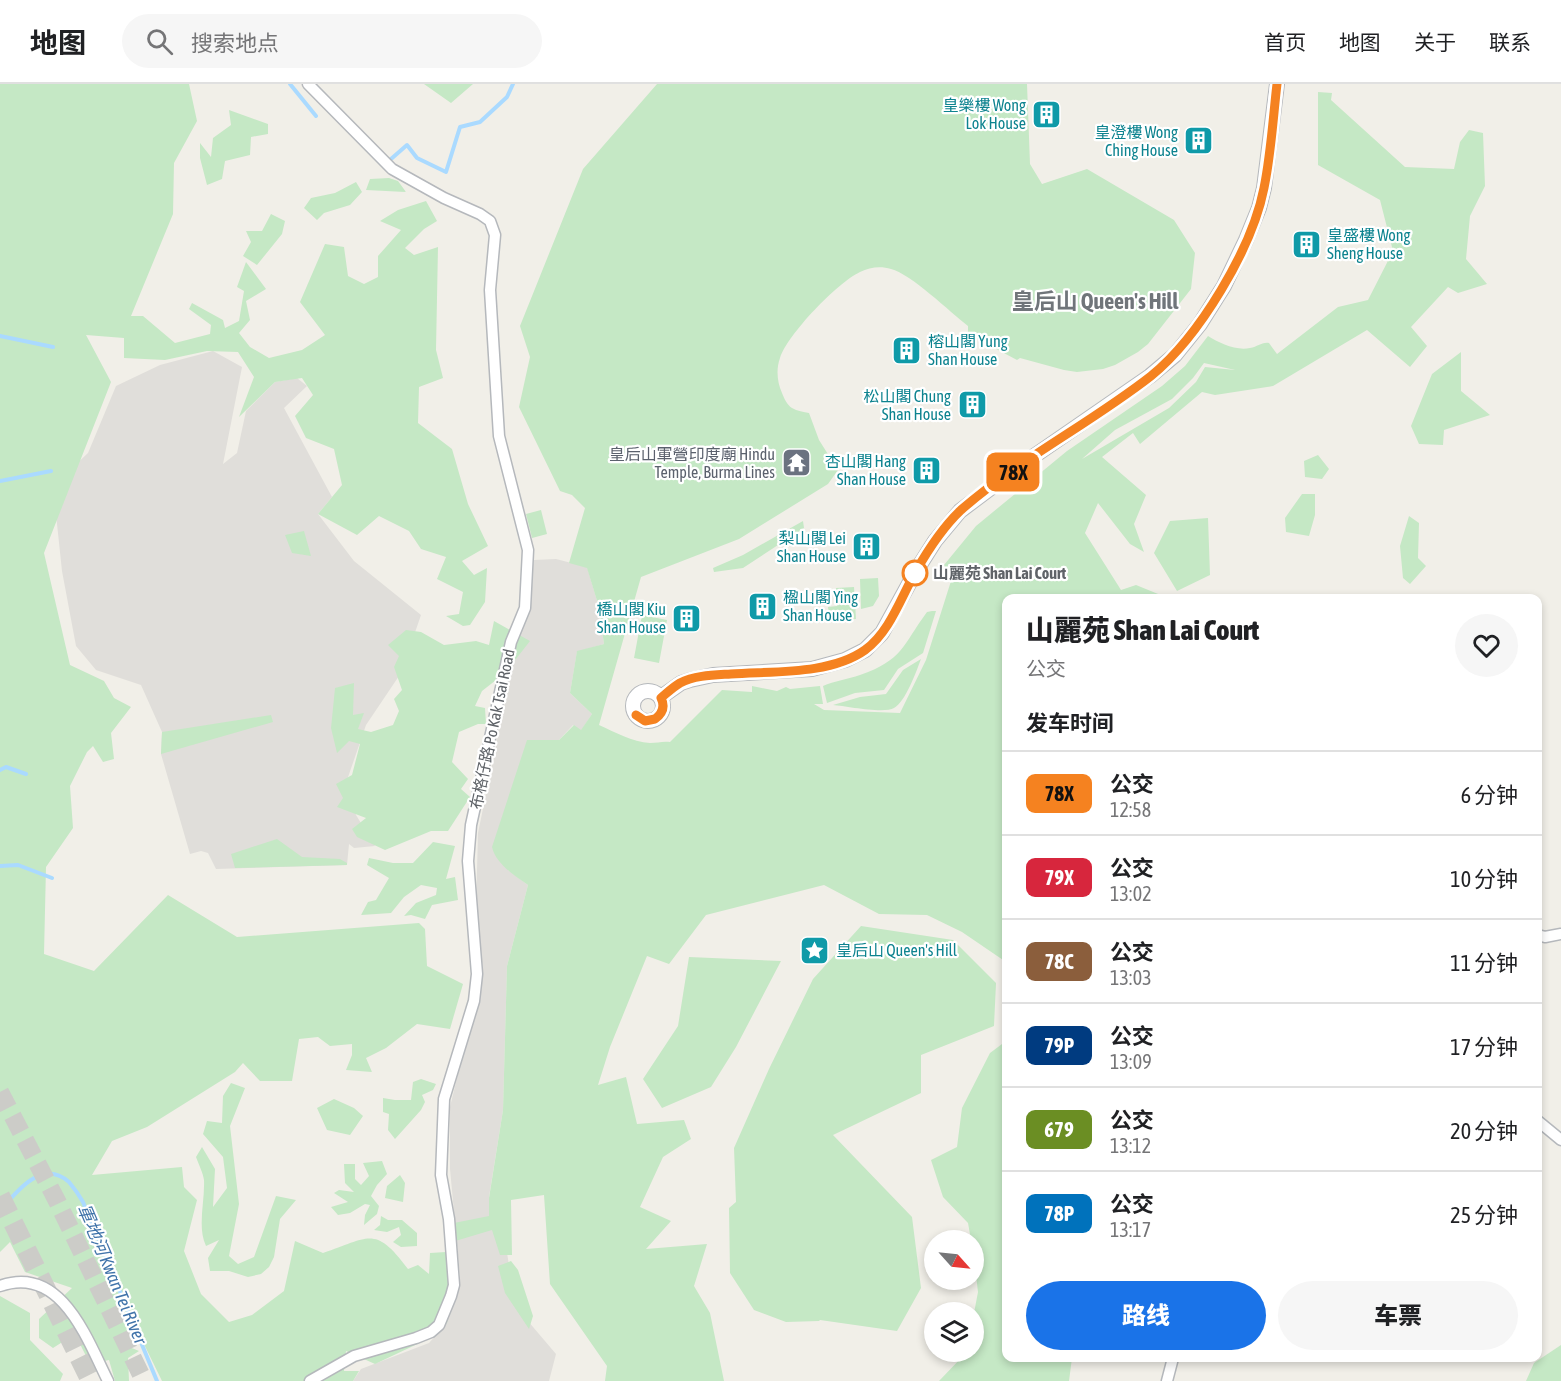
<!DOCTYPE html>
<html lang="zh">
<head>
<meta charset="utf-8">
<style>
  :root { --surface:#fff; --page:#f6f6f6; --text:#202124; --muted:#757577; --line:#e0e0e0; --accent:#1a73e8 }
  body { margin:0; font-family:"Asap Condensed","Noto Sans SC",sans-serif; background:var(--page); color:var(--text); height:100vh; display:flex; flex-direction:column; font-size:22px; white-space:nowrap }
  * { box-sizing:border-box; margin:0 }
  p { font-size:20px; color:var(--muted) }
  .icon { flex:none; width:33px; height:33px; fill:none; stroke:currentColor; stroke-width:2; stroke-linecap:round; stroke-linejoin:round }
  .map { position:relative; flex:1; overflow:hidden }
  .sheet { position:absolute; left:1002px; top:510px; width:540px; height:768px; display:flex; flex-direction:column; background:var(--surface); border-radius:12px; box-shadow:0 3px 9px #0003 }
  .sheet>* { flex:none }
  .badge { padding:0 12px; border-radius:9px; font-size:21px; line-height:39px }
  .needle { width:39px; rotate:117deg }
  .tools { position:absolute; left:924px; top:1146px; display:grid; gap:12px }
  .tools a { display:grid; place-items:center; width:60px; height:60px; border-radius:50%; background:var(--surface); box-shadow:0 3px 9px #0003; font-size:30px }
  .map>.badge { position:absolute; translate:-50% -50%; box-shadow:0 0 0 3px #fff }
  h2 { padding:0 24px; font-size:22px; line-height:54px }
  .round { display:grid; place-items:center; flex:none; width:63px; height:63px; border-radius:32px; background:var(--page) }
  .summary { display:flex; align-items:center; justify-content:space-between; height:102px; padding:0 24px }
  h1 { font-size:28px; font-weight:800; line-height:45px }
  .button { display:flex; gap:12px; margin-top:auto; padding:12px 24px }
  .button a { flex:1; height:69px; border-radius:36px; background:var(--accent); color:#fff; font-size:24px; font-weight:800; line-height:69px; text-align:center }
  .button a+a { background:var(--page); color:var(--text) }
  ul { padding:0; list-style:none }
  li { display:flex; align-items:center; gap:18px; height:84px; padding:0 24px; border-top:2px solid var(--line) }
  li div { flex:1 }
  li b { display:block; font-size:22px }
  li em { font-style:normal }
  li .badge { min-width:66px; font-weight:700; text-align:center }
  header { display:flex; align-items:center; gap:36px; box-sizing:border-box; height:84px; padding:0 30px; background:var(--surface); border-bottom:2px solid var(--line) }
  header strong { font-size:28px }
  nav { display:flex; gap:33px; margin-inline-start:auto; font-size:21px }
  .search { width:420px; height:54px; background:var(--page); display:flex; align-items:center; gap:15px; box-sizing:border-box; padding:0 21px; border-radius:33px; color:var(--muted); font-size:22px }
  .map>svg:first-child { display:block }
  .industrial { fill:#e0deda }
  .green { fill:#c5e8c5; fill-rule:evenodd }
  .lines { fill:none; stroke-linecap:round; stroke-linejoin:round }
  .stream { stroke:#aadaff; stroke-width:4 }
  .trunk-tunnel { stroke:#ccccc8; stroke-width:18; stroke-dasharray:18 9; stroke-linecap:butt }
  .motorway-tunnel { stroke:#ccccc8; stroke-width:20; stroke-dasharray:20 10; stroke-linecap:butt }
  .minor-casing { stroke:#b5b8bc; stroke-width:13 }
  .tertiary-casing { stroke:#b5b8bc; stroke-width:16 }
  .minor { stroke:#fff; stroke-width:10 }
  .tertiary { stroke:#fff; stroke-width:14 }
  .line-casing { stroke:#fff; stroke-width:14 }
  .line { stroke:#f58220; stroke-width:9 }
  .stop-dot { fill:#fff; stroke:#f58220; stroke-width:3 }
  .labels { text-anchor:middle; stroke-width:4.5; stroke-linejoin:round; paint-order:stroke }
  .culture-label { font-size:16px; fill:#0d838f; stroke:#fff; text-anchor:end }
  .worship-label { font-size:16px; fill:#5b616d; stroke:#fff; text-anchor:end }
  .stop-label { font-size:16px; font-weight:bold; fill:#5f6368; stroke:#fff; text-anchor:start }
  .street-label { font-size:16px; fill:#5f6368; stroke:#fff }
  .water-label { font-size:18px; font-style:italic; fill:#4174aa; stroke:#fff }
  .district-label { font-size:22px; font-weight:bold; fill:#70757a; stroke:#fff }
</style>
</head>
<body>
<header>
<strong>地图</strong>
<div class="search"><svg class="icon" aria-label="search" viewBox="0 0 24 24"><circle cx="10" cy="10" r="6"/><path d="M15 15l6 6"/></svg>搜索地点</div>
<nav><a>首页</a><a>地图</a><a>关于</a><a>联系</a></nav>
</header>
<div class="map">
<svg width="1561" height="1297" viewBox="0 0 1561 1297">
  <rect width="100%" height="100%" fill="#f1efe8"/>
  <!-- industrial -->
  <path class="industrial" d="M213,267L242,283L223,380L237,369L246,327L275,298L297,294L307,302L284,324L332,413L318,430L354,477L421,531L401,589L366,641L346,699L356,731L375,762L354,764L349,760L347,781L216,785L208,769L201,767L190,770L161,670L162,648L141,601L96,586L76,562L62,487L53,402L88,369L116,302L160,281Z
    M556,475L587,483L598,520L604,560L577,568L570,609L592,630L581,647L573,641L559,656L508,786L528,801L507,882L503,1026L489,1113L498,1115L516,1223L556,1270L549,1297H353L361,1285L429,1259L447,1239L460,1192L450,1085V1023L483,887L476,824L478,749L534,476Z"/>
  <!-- green -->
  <path class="green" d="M0,0H189L197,37L174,79L173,130L131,232H143L175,259L210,250L211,241L189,225L192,219L223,236L225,244L239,237L244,207L237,203L246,178L266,205L246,217L250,236L239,249L250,263L269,274L302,266L325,251L300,218L325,160L344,163L348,192L364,200L378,193V172L401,146L380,137L398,126L426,117L437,137L424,145L405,164L414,171L438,163L436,266L443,294L419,303L418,339L452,365L468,420L488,462L462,477L474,491L487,484L485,518L470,541L463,542L446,532L459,530L463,508L437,495L446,473L421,465L409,447L379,432L357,451L318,430L342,401L334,365L306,354L295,332L313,311L302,294L275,298L239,333L254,293L238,268L207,267L165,276L124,274V254L86,251L111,298L44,469L70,581L104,597L114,614L131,623L111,649L114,675L103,678L93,662L87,668L70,702L73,744L46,783L44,870L94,887L168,811L237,853L419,839L425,845L427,882L463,900L450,945L417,940L386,964L366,974L372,988L346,986L352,971V960L330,962L318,953L299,955L292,997H260L243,979L235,988L147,1043L112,1057L92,1091L182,1083L184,1103L197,1116L184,1167L201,1210L229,1238L252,1231L284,1207L295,1157L323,1169C370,1153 375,1141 408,1185L418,1181L429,1190L430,1169L446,1168L459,1195L447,1239L428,1255L375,1280L346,1267L344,1287H359L353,1297H162L142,1256L130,1251L115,1257L139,1267L128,1274L129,1297H115L109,1276L90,1280L75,1250L53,1264L39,1254V1235L72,1204L25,1188L10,1158L0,1168Z
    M424,0H473L451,19Z
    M657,0H1027L1030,80L1042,100L1087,85L1174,136L1195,169L1191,205L1148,260L1138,268L1115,281L1103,285L1077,288L1064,286L1020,274L1017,276L968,250V242C950,228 911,190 891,185C881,182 870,183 860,188C837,199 788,250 780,274C776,285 777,298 782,309C784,314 787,321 792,324C797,327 804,328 809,329L819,356L838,386L828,400L739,455L641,493L599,641C615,648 632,658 650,659C657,659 663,657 670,658L722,606L752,608V602L777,607L786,603L790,605L820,602L823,620H814L824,626L900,629L926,576L951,497L944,481L976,442L1067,367L1162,302L1185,282L1208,252C1219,259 1236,267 1250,264C1258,263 1261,258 1269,259L1277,270L1338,223L1368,216L1393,167L1380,116L1318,81V8L1332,9L1331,16L1405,83L1454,85L1460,58L1469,46L1483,49L1485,102L1470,132L1466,175L1487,200L1458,209L1448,203L1411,243L1427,262L1410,283L1367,246L1273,302L1215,311L1202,308L1140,360L1133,349L1102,373L1146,411L1134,440L1144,468L1130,460L1098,419L1085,449L1121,506L1136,501L1168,514H1006V878L962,848L927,831L879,830L824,801L706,831L669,880L647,872L610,963L598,1001L626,993L637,1040L684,1036L691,1055L663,1073L640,1123L671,1137L646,1165L707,1160L694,1202L710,1229L724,1297H605L607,1282L550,1200L544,1111L511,1116L512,1171H500L492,1146L452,1158L454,1139L489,1132V1114L503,1026L507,882L528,801C514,791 496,780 492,763L527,656H559L574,641L581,646L592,630L570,609L577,567L604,560L598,520L587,484L569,479L585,424L572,411L560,407L519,323L530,273L520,242L583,85ZM1204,279L1235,286L1205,283L1196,298L1169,324L1082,375L1115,346L1172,315L1193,294Z
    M229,26L268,40V50L251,53L250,71L225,77L222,95L207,101L200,74V59L211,73L213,54L231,41Z
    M389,94L398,97L406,108L366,106L370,95Z
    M356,98L362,108L350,121L324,129L317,136L304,124L311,114L335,109Z
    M271,130L285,137L282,150L257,181L243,172L251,158L246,147H262Z
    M1461,268V307L1490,331L1444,346L1443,361L1419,360L1411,342L1432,290Z
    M1318,371L1329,385L1322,395L1305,393L1304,377Z
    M1302,410H1315V431L1309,452L1286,448L1285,434Z
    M541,426L547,450L532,454L526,430Z
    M1409,432L1419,439L1418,474L1426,482L1410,500L1403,494L1400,462Z
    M1208,434L1210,491L1177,507L1154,469L1170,437Z
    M803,437L804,444L743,484L714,488L713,484L743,471Z
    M304,447L311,472L292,469L285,451Z
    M878,494L879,512L873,522L861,525L860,495Z
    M854,503L856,535L829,536L828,523L837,522L836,504Z
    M932,527H936L923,569L898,585L884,606L855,609L827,619L823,602C834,597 848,595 860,591C903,576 902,562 927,528Z
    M642,531L667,536L659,579L634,574Z
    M494,537L530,557L505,589L482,607L475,622L485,624L486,640H478L459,648L452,678L468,695L461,705L470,713L448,747H431L385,766L357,753L352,745L366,734L337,723L343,714L336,700L352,691L360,660L349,657L337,669L331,644L335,604L354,599L353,631L364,629L358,645L371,648L393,641L399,627L394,615L402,606L394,583L399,572L388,561L406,546L421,548L444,561L476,557L489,561Z
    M921,575C916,588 906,617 894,624C884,630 846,622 833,621L860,613L886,610L903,586Z
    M271,631L273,638L161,670L162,648Z
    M277,755L302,773L340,775L347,779V781L235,784L231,770Z
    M433,758L455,762L446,795L455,793L458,816L432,821L425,835L411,831L404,832L416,819L436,811L437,804L421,801L404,813L391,829L361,831L368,818L376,816L389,794L367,781L369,774L393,779H413Z
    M861,842L953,856L996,899L994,942L921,971V1009L833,1051L912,1133L921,1204L897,1247L820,1236L819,1237L786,1238L754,1226L730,1189L729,1124L736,1118L734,1064L769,985L813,895Z
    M689,873L781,877L736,963L711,1003L662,1024L643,995L678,942Z
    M1006,957V1274H1072L1069,1297H939L963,1272L964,1268H974V1229L978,1208L974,1174V1156H971L968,1139L943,1113L931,1076L957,1063L962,1024L990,969Z
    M421,995L436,1000L433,1006L422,1011L425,1018L421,1026L395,1055L388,1046L389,1030L383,1028V1014L395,1016H411L413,998Z
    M231,999L245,1004L230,1042L239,1120L229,1172L238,1180L254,1173L276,1112L296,1116L280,1135L274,1173L269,1183L261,1190L248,1193L229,1187H210L208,1174L219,1156L206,1162C197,1143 205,1118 204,1096C203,1089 199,1081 196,1073L202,1063L215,1085L213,1123L227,1104L223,1073L203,1050L207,1037L222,1039L223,1012Z
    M334,1015L354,1024L363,1032L350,1051L327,1046L317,1024Z
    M382,1077L387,1090L377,1101L371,1112L379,1122L377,1130L364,1141L365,1131L370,1121L365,1120L350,1129L338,1131L331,1123L348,1118L334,1109L339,1106L354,1108L345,1099L344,1080H355V1095L361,1101L369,1092L363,1079Z
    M400,1091L405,1099L403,1118L385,1114L387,1102Z
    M381,1132L388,1136H402L417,1149V1162L401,1163L393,1158L401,1151L399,1143L387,1148L374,1146L380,1141Z
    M511,1177L518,1186L533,1232L529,1245L505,1209L498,1182Z
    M0,1212L30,1229V1256L63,1290L60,1297H0Z
    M1561,1261V1297H1526L1534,1279Z"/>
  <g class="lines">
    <!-- stream -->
    <path class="stream" d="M290,0L316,32
      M391,75L407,61L417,74L446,88L460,43L480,38L507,13L513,0
      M0,252L53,263
      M0,397L51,387
      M0,686L6,683L26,690
      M0,782L18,781L52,794
      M0,1127C16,1108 42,1074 69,1098C74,1104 79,1111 83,1118L157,1297"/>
    <!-- trunk-tunnel -->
    <path class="trunk-tunnel" d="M0,1008L57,1117L144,1297"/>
    <!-- motorway-tunnel -->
    <path class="motorway-tunnel" d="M0,1112L91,1297"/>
    <defs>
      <path id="minor" d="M308,0L392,85L444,114L480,130L490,137L495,151L490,206L499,352L528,466L525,524L511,558L471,741L468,777L477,890L474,917L444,1015L441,1091L449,1135L454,1201L451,1212L439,1241L431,1248L416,1254L354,1272L310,1297
        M1538,851L1545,853L1561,850
        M1538,1037L1561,1056
        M0,1202C61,1180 87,1255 108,1297
        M1167,1297L1173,1274"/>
      <path id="tertiary" d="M633 622a15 15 0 1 1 30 0a15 15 0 1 1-30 0Z
        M661,613L681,599L690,596L713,591L812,585L845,576L865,566L882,549L916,487L935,457L960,427L1024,379L1150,292L1175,271L1200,240L1224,202L1246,156L1259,124L1264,104L1277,0"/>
    </defs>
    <!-- minor casing -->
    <use href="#minor" class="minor-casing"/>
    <!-- tertiary casing -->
    <use href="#tertiary" class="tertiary-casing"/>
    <!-- minor -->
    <use href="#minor" class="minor"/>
    <!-- tertiary -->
    <use href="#tertiary" class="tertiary"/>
  </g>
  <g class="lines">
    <defs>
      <path id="line" d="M636,631L645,637L655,635C663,629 665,622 661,614C667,609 673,603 680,599C695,591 715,591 731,590C772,587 830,591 865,566C890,548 901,513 916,487C928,466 943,443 961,426C1018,376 1091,339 1151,292C1199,253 1252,165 1264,104C1271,70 1273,34 1277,0"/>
    </defs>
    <!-- line casing -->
    <use href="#line" class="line-casing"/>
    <!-- line -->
    <use href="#line" class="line"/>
  </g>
  <!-- icons -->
  <defs>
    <symbol id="building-square" viewBox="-11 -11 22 22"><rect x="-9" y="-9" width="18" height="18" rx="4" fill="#0f9aa8" stroke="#fff"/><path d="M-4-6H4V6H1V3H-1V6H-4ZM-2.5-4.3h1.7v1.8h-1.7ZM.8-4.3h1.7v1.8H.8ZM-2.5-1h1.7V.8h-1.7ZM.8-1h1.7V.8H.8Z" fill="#fff"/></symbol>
    <symbol id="temple-square" viewBox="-11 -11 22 22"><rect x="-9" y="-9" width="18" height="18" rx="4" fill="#6b7280" stroke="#fff"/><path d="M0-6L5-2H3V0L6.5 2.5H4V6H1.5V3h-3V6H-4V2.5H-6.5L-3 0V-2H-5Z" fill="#fff"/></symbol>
    <symbol id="sight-square" viewBox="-11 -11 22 22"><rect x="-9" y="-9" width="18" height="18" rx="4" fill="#0f9aa8" stroke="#fff"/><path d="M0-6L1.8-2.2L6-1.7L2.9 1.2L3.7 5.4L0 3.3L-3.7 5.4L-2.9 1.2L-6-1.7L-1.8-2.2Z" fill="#fff"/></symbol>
  </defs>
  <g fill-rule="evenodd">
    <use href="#building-square" x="1030" y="14" width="33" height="33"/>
    <use href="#building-square" x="1182" y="40" width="33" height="33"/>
    <use href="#building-square" x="1290" y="144" width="33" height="33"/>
    <use href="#building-square" x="890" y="250" width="33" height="33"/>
    <use href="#building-square" x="956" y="304" width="33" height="33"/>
    <use href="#temple-square" x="780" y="362" width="33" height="33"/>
    <use href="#building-square" x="910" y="370" width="33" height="33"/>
    <use href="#building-square" x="850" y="446" width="33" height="33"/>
    <use href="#building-square" x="746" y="506" width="33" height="33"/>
    <use href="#building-square" x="670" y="518" width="33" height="33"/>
    <use href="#sight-square" x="798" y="850" width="33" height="33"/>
  </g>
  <!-- markers -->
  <circle class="stop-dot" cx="915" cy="489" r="12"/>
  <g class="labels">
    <!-- culture labels -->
    <g class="culture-label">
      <text x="1026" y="27">皇樂樓 Wong<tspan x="1026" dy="18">Lok House</tspan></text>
      <text x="1178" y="54">皇澄樓 Wong<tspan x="1178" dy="18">Ching House</tspan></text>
      <text x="1327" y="157" text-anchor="start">皇盛樓 Wong<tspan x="1327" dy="18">Sheng House</tspan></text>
      <text x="928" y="263" text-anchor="start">榕山閣 Yung<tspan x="928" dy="18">Shan House</tspan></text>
      <text x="951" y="318">松山閣 Chung<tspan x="951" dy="18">Shan House</tspan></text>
      <text x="906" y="383">杏山閣 Hang<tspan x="906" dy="18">Shan House</tspan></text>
      <text x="846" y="460">梨山閣 Lei<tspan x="846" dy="18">Shan House</tspan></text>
      <text x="783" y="519" text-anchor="start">楹山閣 Ying<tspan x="783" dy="18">Shan House</tspan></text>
      <text x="666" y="531">橋山閣 Kiu<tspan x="666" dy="18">Shan House</tspan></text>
      <text x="836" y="872" text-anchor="start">皇后山 Queen's Hill</text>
    </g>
    <!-- worship labels -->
    <g class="worship-label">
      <text x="775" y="376">皇后山軍營印度廟 Hindu<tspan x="775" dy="18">Temple, Burma Lines</tspan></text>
    </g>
    <!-- stop labels -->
    <g class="stop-label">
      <text x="933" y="495">山麗苑 Shan Lai Court</text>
    </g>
    <!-- street labels -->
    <g class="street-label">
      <text transform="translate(492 645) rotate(-78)" y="6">布格仔路 Po Kak Tsai Road</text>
    </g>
    <!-- water labels -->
    <g class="water-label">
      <text transform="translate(112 1190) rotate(67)" y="6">軍地河 Kwan Tei River</text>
    </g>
    <!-- district labels -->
    <g class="district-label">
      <text x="1095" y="225">皇后山 Queen's Hill</text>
    </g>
  </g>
</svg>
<div class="tools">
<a><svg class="needle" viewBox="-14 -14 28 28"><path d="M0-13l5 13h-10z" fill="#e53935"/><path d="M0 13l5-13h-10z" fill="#757577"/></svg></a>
<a><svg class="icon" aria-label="layers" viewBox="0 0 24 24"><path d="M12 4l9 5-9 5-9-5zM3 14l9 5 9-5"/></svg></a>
</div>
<b class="badge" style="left:1013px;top:388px;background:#f58220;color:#111">78X</b>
<section class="sheet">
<div class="summary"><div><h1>山麗苑 Shan Lai Court</h1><p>公交</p></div><a class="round"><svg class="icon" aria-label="heart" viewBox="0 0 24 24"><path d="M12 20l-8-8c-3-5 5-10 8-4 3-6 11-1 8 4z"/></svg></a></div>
<h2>发车时间</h2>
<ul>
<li><span class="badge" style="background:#f58220;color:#111">78X</span><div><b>公交</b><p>12:58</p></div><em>6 分钟</em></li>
<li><span class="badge" style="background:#d7263d;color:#fff">79X</span><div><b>公交</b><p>13:02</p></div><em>10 分钟</em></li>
<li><span class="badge" style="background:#8b5e3c;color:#fff">78C</span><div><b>公交</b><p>13:03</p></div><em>11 分钟</em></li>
<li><span class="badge" style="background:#003b80;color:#fff">79P</span><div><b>公交</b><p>13:09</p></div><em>17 分钟</em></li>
<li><span class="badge" style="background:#6b8e23;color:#fff">679</span><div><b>公交</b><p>13:12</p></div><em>20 分钟</em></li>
<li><span class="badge" style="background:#0072bc;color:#fff">78P</span><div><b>公交</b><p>13:17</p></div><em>25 分钟</em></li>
</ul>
<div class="button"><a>路线</a><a>车票</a></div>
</section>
</div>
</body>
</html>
